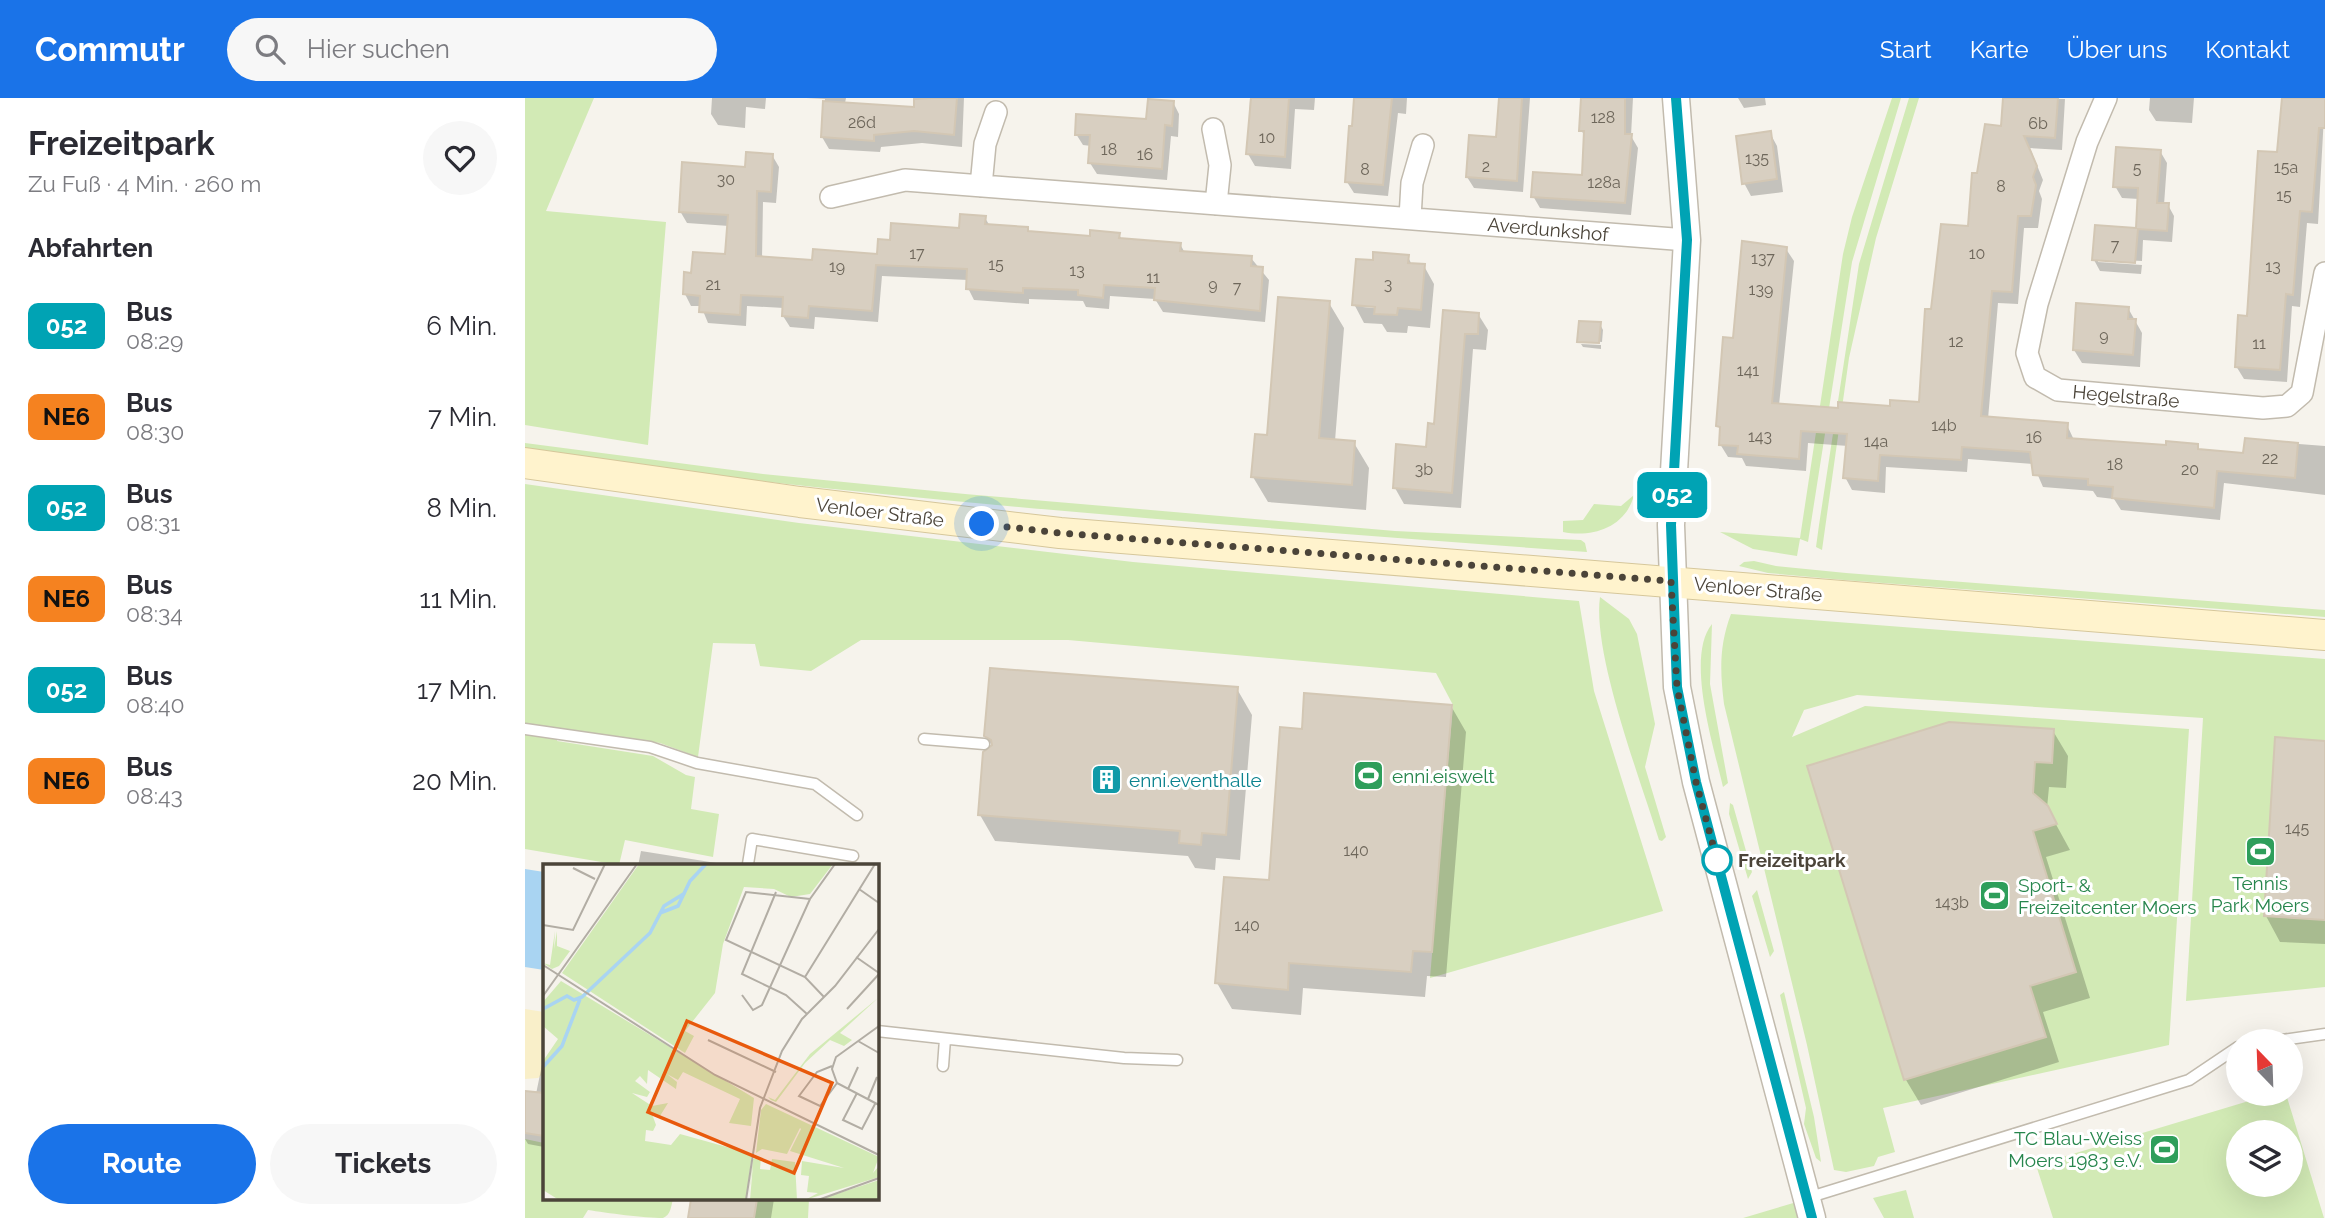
<!DOCTYPE html>
<html lang="de">
<head>
<meta charset="utf-8">
<style>
  :root { --surface:#fff; --page:#f7f7f7; --text:#2b2b33; --muted:#7c7c81; --accent:#1a73e8 }
  body { margin:0; font-family:Raleway,sans-serif; background:var(--page); color:var(--text); height:100vh; display:flex; flex-direction:column; font-size:26px; white-space:nowrap }
  * { box-sizing:border-box; margin:0 }
  p { font-size:23px; color:var(--muted) }
  .icon { flex:none; width:38px; height:38px; fill:none; stroke:currentColor; stroke-width:2; stroke-linecap:round; stroke-linejoin:round }
  .map { position:relative; flex:1; overflow:hidden }
  .sheet { display:flex; flex-direction:column; background:var(--surface); width:525px }
  .sheet>* { flex:none }
  .badge { padding:0 14px; border-radius:10px; font-size:24px; line-height:46px }
  .needle { width:46px; rotate:337deg }
  .controls { position:absolute; left:1701px; top:931px; display:grid; gap:14px }
  .controls a { display:grid; place-items:center; width:77px; height:77px; border-radius:50%; background:var(--surface); box-shadow:0 7px 28px #0002; font-size:35px }
  .you { position:absolute; width:35px; height:35px; margin:-18px; border:5px solid #fff; border-radius:50%; background:#1a73e8; box-shadow:0 0 0 10px #1a73e833 }
  .map>.badge { position:absolute; translate:-50% -50%; box-shadow:0 0 0 4px #fff }
  h2 { padding:0 28px; font-size:26px; line-height:63px }
  .round { display:grid; place-items:center; flex:none; width:74px; height:74px; border-radius:37px; background:var(--page) }
  .summary { display:flex; align-items:center; justify-content:space-between; height:119px; padding:0 28px }
  h1 { font-size:33px; font-weight:700; line-height:52px }
  .action { display:flex; gap:14px; margin-top:auto; padding:14px 28px }
  .action a { flex:1; height:80px; border-radius:42px; background:var(--accent); color:#fff; font-size:28px; font-weight:700; line-height:80px; text-align:center }
  .action a+a { background:var(--page); color:var(--text) }
  ul { padding:0; list-style:none }
  li { display:flex; align-items:center; gap:21px; height:91px; padding:0 28px }
  li div { flex:1 }
  li b { display:block; font-size:26px }
  li em { font-style:normal }
  li .badge { min-width:77px; font-weight:700; text-align:center }
  header { display:flex; align-items:center; gap:42px; box-sizing:border-box; height:98px; padding:0 35px; background:var(--accent); color:#fff }
  header strong { font-size:33px }
  nav { display:flex; gap:38px; margin-inline-start:auto; font-size:24px }
  .search { width:490px; height:63px; background:var(--page); display:flex; align-items:center; gap:18px; box-sizing:border-box; padding:0 24px; border-radius:38px; color:var(--muted); font-size:26px }
  main { display:flex; flex:1; min-height:0 }
  .map>svg:first-child { display:block }
  .green { fill:#d2eab5; fill-rule:evenodd }
  .sand { fill:#f9efc9 }
  .water { fill:#a9d4f2 }
  .shadow { fill:#0003; fill-rule:evenodd }
  .building { fill:#d8cfc1; stroke:#d3c7b4; stroke-width:2 }
  .lines { fill:none; stroke-linecap:round; stroke-linejoin:round }
  .service-casing { stroke:#c2bbae; stroke-width:13 }
  .minor-casing { stroke:#c2bbae; stroke-width:24 }
  .tertiary-casing { stroke:#c2bbae; stroke-width:29 }
  .secondary-casing { stroke:#d6c79b; stroke-width:32 }
  .service { stroke:#fff; stroke-width:10 }
  .minor { stroke:#fff; stroke-width:21 }
  .tertiary { stroke:#fff; stroke-width:26 }
  .secondary { stroke:#fff3cd; stroke-width:30 }
  .line-casing { stroke:#fff; stroke-width:16 }
  .line { stroke:#00a3b4; stroke-width:10 }
  .walk { stroke:#4b4439; stroke-width:7; stroke-dasharray:0 12.6 }
  .stop-dot { fill:#fff; stroke:#00a3b4; stroke-width:3.5 }
  .labels { text-anchor:middle; stroke-width:6; stroke-linejoin:round; paint-order:stroke }
  .number-label { font-size:16px; fill:#6e675b }
  .street-label { font-size:19px; fill:#4b4439; stroke:#fff }
  .leisure-label { font-size:19px; fill:#27864d; stroke:#fff; text-anchor:start }
  .culture-label { font-size:19px; fill:#0d838f; stroke:#fff; text-anchor:start }
  .stop-label { font-size:19px; font-weight:bold; fill:#4b4439; stroke:#fff; text-anchor:start }
  .inset-river { fill:none; stroke:#a9d4f2; stroke-width:3.5 }
  .inset-road { fill:none; stroke:#b2ada4; stroke-width:2 }
  .view { fill:#e8590c; fill-opacity:0.15; stroke:#e8590c; stroke-width:3.5 }
  .inset-edge { fill:none; stroke:#4b4439; stroke-width:3.5 }
</style>
</head>
<body>
<header>
<strong>Commutr</strong>
<div class="search"><svg class="icon" aria-label="search" viewBox="0 0 24 24"><circle cx="10" cy="10" r="6"/><path d="M15 15l6 6"/></svg>Hier suchen</div>
<nav><a>Start</a><a>Karte</a><a>Über uns</a><a>Kontakt</a></nav>
</header>
<main>
<section class="sheet">
<div class="summary"><div><h1>Freizeitpark</h1><p>Zu Fuß · 4 Min. · 260 m</p></div><a class="round"><svg class="icon" aria-label="heart" viewBox="0 0 24 24"><path d="M12 20l-8-8c-3-5 5-10 8-4 3-6 11-1 8 4z"/></svg></a></div>
<h2>Abfahrten</h2>
<ul>
<li><span class="badge" style="background:#00a3b4;color:#fff">052</span><div><b>Bus</b><p>08:29</p></div><em>6 Min.</em></li>
<li><span class="badge" style="background:#f58220;color:#111">NE6</span><div><b>Bus</b><p>08:30</p></div><em>7 Min.</em></li>
<li><span class="badge" style="background:#00a3b4;color:#fff">052</span><div><b>Bus</b><p>08:31</p></div><em>8 Min.</em></li>
<li><span class="badge" style="background:#f58220;color:#111">NE6</span><div><b>Bus</b><p>08:34</p></div><em>11 Min.</em></li>
<li><span class="badge" style="background:#00a3b4;color:#fff">052</span><div><b>Bus</b><p>08:40</p></div><em>17 Min.</em></li>
<li><span class="badge" style="background:#f58220;color:#111">NE6</span><div><b>Bus</b><p>08:43</p></div><em>20 Min.</em></li>
</ul>
<div class="action"><a>Route</a><a>Tickets</a></div>
</section>
<div class="map">
<svg width="1800" height="1120" viewBox="0 0 1800 1120">
  <rect width="100%" height="100%" fill="#f6f3ec"/>
  <!-- green -->
  <path class="green" d="M0,0H69L21,113L141,124L123,347L0,327Z
    M1367,0H1376L1327,164L1283,444L1275,441L1272,458L1228,451L1195,434L1275,440L1318,156L1327,119Z
    M1384,0H1394L1351,140L1324,260L1297,452L1291,449L1294,427L1334,166Z
    M0,345L238,376L440,396L870,433L1056,442L1060,445L1062,454C707,428 353,402 0,354Z
    M0,386L274,425L608,464L1054,503L1069,593L1138,813L905,880L928,607L911,575L543,542H336L286,573L235,568L230,546L188,545L173,659L135,645L34,630L32,643L128,658L161,677L170,679L166,711L194,716L188,759L100,742L94,767L0,751Z
    M1109,397C1101,429 1068,440 1038,434V423L1058,422L1069,406L1096,408Z
    M1229,463L1251,468L1321,475L1800,512V519L1319,482L1243,475L1214,468L1219,464Z
    M1075,499L1104,521L1112,536L1130,626L1120,669L1141,739L1137,743L1134,742C1116,683 1067,556 1075,499Z
    M1206,516L1800,561V889L1661,903L1678,620L1332,597L1279,612L1267,639L1340,608L1664,631L1644,947L1358,1010L1370,1054L1353,1059L1349,1068L1321,1074L1309,1072L1282,947L1199,606C1195,573 1194,548 1206,516Z
    M1187,526L1185,586L1203,685L1198,689C1189,649 1160,559 1187,526Z
    M1205,705L1208,707L1227,774L1223,781L1204,716Z
    M1232,792L1249,853L1245,859L1227,798Z
    M1259,894L1289,1019L1296,1064L1291,1060L1279,1026L1281,1010L1255,897Z
    M1747,996H1761L1799,1120H1528L1511,1067ZM1713,1034H1766V1087H1713Z
    M0,1041L19,1045V1101H148C146,1108 146,1117 138,1120C120,1120 81,1115 63,1112L58,1120H0Z
    M1381,1092L1389,1120H1359L1348,1100Z
    M232,1101H284L283,1120H229Z
    M1282,1101L1287,1120H1218Z"/>
  <!-- sand -->
  <path class="sand" d="M0,911L19,914V975L13,980L0,981Z"/>
  <!-- water -->
  <path class="water" d="M0,771L19,774V872L0,869Z"/>
  <!-- shadow -->
  <path class="shadow" d="M187,0H241L240,11L221,9L220,30L193,27L186,16Z
    M281,0H321L320,5L391,11L410,0H439L437,49L397,45L356,49L355,54L304,51L297,39L300,1Z
    M725,0H790L789,12L770,11L766,71L730,68L723,56Z
    M831,0H882L881,16L873,15L863,98L829,95L822,84Z
    M975,0H1005L998,94L949,90L942,79L972,41Z
    M1057,0H1108L1106,38L1113,50L1106,117L1015,110L1008,98L1058,79L1061,40L1056,32Z
    M1213,0H1240L1241,7L1219,10Z
    M1480,0L1540,1L1537,52L1505,50L1518,82L1514,93L1517,101L1513,130H1499L1493,206L1473,205L1463,321L1542,327L1549,342L1642,349L1672,347L1675,353L1720,357L1721,342L1800,348V397L1699,385L1695,422L1596,412L1589,401L1572,399L1568,393L1518,389L1508,366L1443,361L1442,374L1361,369L1360,395L1327,392L1320,379L1323,348L1283,345L1281,373L1221,368L1217,360L1203,359L1195,346L1197,334L1193,328L1210,242L1261,151L1269,163L1254,307L1314,311L1396,306L1408,213L1445,130L1454,77L1478,29Z
    M1625,0H1669L1667,25L1631,23L1624,12Z
    M1759,0H1800L1793,126L1782,125L1775,209L1767,208L1762,284L1719,281L1711,268L1754,56Z
    M648,4L654,16L653,39L646,38L642,82L572,76L565,65L566,48L558,47L551,36L623,23Z
    M1245,35L1252,48L1258,94L1226,98L1219,85Z
    M1635,53L1642,65L1639,107H1643L1649,118L1647,144L1618,142L1617,163L1573,161V164L1617,167L1616,176L1575,173L1569,162L1612,132L1614,101L1597,100L1590,88Z
    M247,57L254,69L251,105L238,104L237,161L288,164L353,158L367,144L436,132L460,120L465,128L502,131L504,135L567,140L594,136L597,142L655,146L660,155L726,160L744,182L740,224L638,214L630,201L585,198L584,211L561,209L558,203L504,201V206L449,202L443,190V182L357,178L353,224L290,219L289,231L265,229L258,218L259,210L222,208L221,228L183,225L176,208H166L160,196L168,177L202,158L204,128L162,125L155,113Z
    M883,159L887,167L899,168L909,186L905,230L883,228L882,235L862,234L857,226L839,225L829,206ZM838,206L858,211L838,209Z
    M804,205L819,230L810,343L829,345L844,370L841,412L743,404L728,379Z
    M1603,210L1617,235L1615,269L1557,265L1549,252Z
    M920,214L953,216L963,232L961,252L948,251L936,410L879,406L870,390L903,351L910,328Z
    M1056,224L1075,226L1078,232L1077,244L1055,242V245L1054,243Z
    M1056,246L1076,247V251L1058,249Z
    M712,591L727,617L715,762L691,760L690,772L670,770L663,758L470,743L455,717L468,649L461,638Z
    M926,608L941,634L921,879L902,878L900,899L778,890L776,917L707,911L692,885L746,784L778,633Z
    M1528,633L1543,658L1541,690L1524,689L1522,710L1545,752L1521,759L1565,900L1518,914L1534,964L1396,1007L1381,982L1284,670Z
    M1800,644V846L1755,844L1741,818Z
    M116,753L204,767L205,768H113Z
    M19,957V1049L3,1046L0,1041V995L11,996Z
    M167,1101H249L246,1120H165Z"/>
  <!-- building -->
  <path class="building" d="M408,0H432L429,37L389,33L349,37V43L296,39L298,3L389,9V1Z
    M726,0H764L760,59L721,56Z
    M829,0H867L858,87L820,84L824,28H827Z
    M974,0H997L992,83L941,79L944,37L971,39Z
    M1056,0H1100V36H1107L1100,105L1006,99L1008,74L1057,77L1059,33H1054Z
    M1478,0H1533L1532,14L1530,40L1499,38L1512,68L1508,79L1511,87L1506,118H1493L1487,194L1467,193L1456,318L1543,325L1542,340L1641,347V343L1673,346V351L1718,355L1720,340L1773,345L1770,380L1692,373L1689,410L1587,400L1588,389L1563,387V381L1508,377L1505,354L1437,349L1436,362L1355,357L1353,383L1318,380L1322,336L1276,333L1274,361L1212,356L1213,348L1194,347L1195,329L1191,328L1198,239L1208,240L1217,143L1262,149L1247,305L1313,310V304L1365,308V302L1394,304L1400,211H1406L1416,126L1443,128L1447,75H1452L1460,26L1476,28Z
    M1757,0H1800V30H1794L1787,114L1775,113L1768,197L1761,196L1755,272L1710,269L1713,217L1722,218L1733,53L1752,54Z
    M623,1L649,3L647,28L640,27L637,71L563,65L565,37H550L551,16L621,21Z
    M1246,33L1252,81L1217,86L1211,38Z
    M1591,49L1636,52L1632,105H1644L1642,133L1613,131L1610,165L1567,162L1570,127L1611,130L1613,90L1588,89Z
    M221,54L248,56L246,94L232,93L231,158L287,162L288,151L352,156L353,141L365,142L366,125L434,130L435,116L461,118L460,126L503,129V133L565,138V132L595,135L594,140L656,145L655,153L727,158L726,168L738,169L735,213L629,202L630,190L579,187L578,200L553,197V192L498,190V195L441,191L442,171L351,167L347,213L284,208L283,220L257,218L258,199L216,197L215,217L174,214L175,198L158,196L159,174L166,175L168,154L200,156L203,117L154,114L157,64L220,69Z
    M848,154L884,157L883,165L900,166L896,212L873,210L872,217L849,216L850,209L827,207L831,161L848,162Z
    M753,199L805,203L794,340L830,343L827,387L726,379L730,336L742,337Z
    M1551,205L1604,209L1603,221H1611L1608,257L1548,252Z
    M918,212L954,215L953,236H940L927,395L868,390L871,346L901,349L903,325L909,326Z
    M1054,223L1076,224L1074,245L1052,244Z
    M465,570L713,589L701,737L677,735L676,747L654,745L655,733L453,717L458,654L467,647L466,642L459,638Z
    M779,595L927,607L907,854L888,853L886,874L764,865L763,892L690,885L699,779L744,782L755,629L777,631Z
    M1424,624L1529,631L1527,665L1510,664L1508,695L1523,708L1532,726L1508,733L1551,874L1505,888L1521,939L1379,982L1282,668Z
    M1750,639L1800,643V822L1739,818Z
    M0,993L19,995V1038L0,1035Z
    M166,1101H232L229,1120H163Z"/>
  <g class="lines">
    <defs>
      <path id="service" d="M0,631L125,649L172,665L290,686L332,717
        M399,641L459,646
        M223,766L227,741L328,758
        M352,933L599,960L652,962
        M1750,943L1800,936
        M418,968L420,941
        M1282,1100L1664,982L1713,949"/>
      <path id="minor" d="M1581,0L1562,44L1512,206L1502,255L1510,279L1533,292L1738,310L1762,308L1777,295L1800,175
        M688,31L695,67L691,106
        M456,88L460,46L471,14
        M306,99L380,82L1162,142
        M885,120L887,85L898,47"/>
      <path id="tertiary" d="M1151,0L1162,142L1146,427L1152,589L1171,684L1287,1120"/>
      <path id="secondary" d="M0,365L275,404L535,435L1800,537"/>
    </defs>
    <!-- service casing -->
    <use href="#service" class="service-casing"/>
    <!-- minor casing -->
    <use href="#minor" class="minor-casing"/>
    <!-- tertiary casing -->
    <use href="#tertiary" class="tertiary-casing"/>
    <!-- secondary casing -->
    <use href="#secondary" class="secondary-casing"/>
    <!-- service -->
    <use href="#service" class="service"/>
    <!-- minor -->
    <use href="#minor" class="minor"/>
    <!-- tertiary -->
    <use href="#tertiary" class="tertiary"/>
    <!-- secondary -->
    <use href="#secondary" class="secondary"/>
  </g>
  <g class="lines">
    <defs>
      <path id="line" d="M1151,0L1162,142L1146,427L1152,589L1171,684L1287,1120"/>
    </defs>
    <!-- line casing -->
    <use href="#line" class="line-casing"/>
    <!-- line -->
    <use href="#line" class="line"/>
    <!-- walk -->
    <path class="walk" d="M457,426L535,435L1146,483L1152,589L1171,684L1192,762"/>
  </g>
  <!-- icons -->
  <defs>
    <symbol id="stadium-square" viewBox="-11 -11 22 22"><rect x="-9" y="-9" width="18" height="18" rx="4" fill="#2e9e5b" stroke="#fff"/><path d="M0-5a6.5 5 0 1 0 0 10a6.5 5 0 1 0 0-10ZM-3.5-1.8h7v3.6h-7Z" fill="#fff"/></symbol>
    <symbol id="building-square" viewBox="-11 -11 22 22"><rect x="-9" y="-9" width="18" height="18" rx="4" fill="#0f9aa8" stroke="#fff"/><path d="M-4-6H4V6H1V3H-1V6H-4ZM-2.5-4.3h1.7v1.8h-1.7ZM.8-4.3h1.7v1.8H.8ZM-2.5-1h1.7V.8h-1.7ZM.8-1h1.7V.8H.8Z" fill="#fff"/></symbol>
  </defs>
  <g fill-rule="evenodd">
    <use href="#stadium-square" x="826" y="660" width="35" height="35"/>
    <use href="#building-square" x="564" y="664" width="35" height="35"/>
    <use href="#stadium-square" x="1718" y="736" width="35" height="35"/>
    <use href="#stadium-square" x="1452" y="780" width="35" height="35"/>
    <use href="#stadium-square" x="1622" y="1034" width="35" height="35"/>
  </g>
  <!-- markers -->
  <circle class="stop-dot" cx="1192" cy="762" r="14"/>
  <g class="labels">
    <!-- number labels -->
    <g class="number-label">
      <text x="1078" y="25">128</text>
      <text x="337" y="30">26d</text>
      <text x="1513" y="31">6b</text>
      <text x="742" y="45">10</text>
      <text x="584" y="57">18</text>
      <text x="620" y="62">16</text>
      <text x="1232" y="66">135</text>
      <text x="961" y="74">2</text>
      <text x="1761" y="75">15a</text>
      <text x="1612" y="76">5</text>
      <text x="840" y="77">8</text>
      <text x="201" y="87">30</text>
      <text x="1079" y="90">128a</text>
      <text x="1476" y="94">8</text>
      <text x="1759" y="103">15</text>
      <text x="1590" y="153">7</text>
      <text x="392" y="161">17</text>
      <text x="1452" y="161">10</text>
      <text x="1238" y="166">137</text>
      <text x="471" y="172">15</text>
      <text x="312" y="174">19</text>
      <text x="1748" y="174">13</text>
      <text x="552" y="178">13</text>
      <text x="628" y="185">11</text>
      <text x="188" y="192">21</text>
      <text x="688" y="192">9</text>
      <text x="863" y="192">3</text>
      <text x="712" y="195">7</text>
      <text x="1236" y="197">139</text>
      <text x="1579" y="243">9</text>
      <text x="1431" y="249">12</text>
      <text x="1734" y="251">11</text>
      <text x="1223" y="278">141</text>
      <text x="1419" y="333">14b</text>
      <text x="1235" y="344">143</text>
      <text x="1509" y="345">16</text>
      <text x="1351" y="349">14a</text>
      <text x="1745" y="366">22</text>
      <text x="1590" y="372">18</text>
      <text x="899" y="377">3b</text>
      <text x="1665" y="377">20</text>
      <text x="1772" y="736">145</text>
      <text x="831" y="758">140</text>
      <text x="1427" y="810">143b</text>
      <text x="722" y="833">140</text>
    </g>
    <!-- street labels -->
    <g class="street-label">
      <text transform="translate(1023 131) rotate(5)" y="7">Averdunkshof</text>
      <text transform="translate(1601 298) rotate(5)" y="7">Hegelstraße</text>
      <text transform="translate(355 414) rotate(7)" y="7">Venloer Straße</text>
      <text transform="translate(1233 491) rotate(5)" y="7">Venloer Straße</text>
    </g>
    <!-- leisure labels -->
    <g class="leisure-label">
      <text x="867" y="685">enni.eiswelt</text>
      <text x="1735" y="792" text-anchor="middle">Tennis<tspan x="1735" dy="22">Park Moers</tspan></text>
      <text x="1493" y="794">Sport- &amp;<tspan x="1493" dy="22">Freizeitcenter Moers</tspan></text>
      <text x="1617" y="1047" text-anchor="end">TC Blau-Weiss<tspan x="1617" dy="22">Moers 1983 e.V.</tspan></text>
    </g>
    <!-- culture labels -->
    <g class="culture-label">
      <text x="604" y="689">enni.eventhalle</text>
    </g>
    <!-- stop labels -->
    <g class="stop-label">
      <text x="1213" y="769">Freizeitpark</text>
    </g>
  </g>
  <!-- overview -->
  <g transform="translate(18 766)">
    <rect width="336" height="336" fill="#f6f3ec"/>
    <path d="M91,0L16,102L9,105L0,99L7,101L12,67L11,85L14,67V82L27,87ZM96,0H290L267,30L248,33L231,25L201,23L180,80L172,129L142,167L151,172L142,189L19,109ZM18,117L211,234L208,262L186,259L197,235L140,208L135,216L124,210L134,218L133,225L105,206L104,220L97,212L92,217L107,228L104,233L89,229L109,242L125,239L117,252L109,250L113,261L110,267L103,266L102,277L128,281L137,270L209,290L203,336H16L0,326V197L15,175L0,162V138ZM335,134L297,169L309,176L301,182L287,176L262,199L233,238L228,236L225,233L232,236L267,190ZM223,240L336,293L330,309L336,302V313L262,336L275,329L264,328L266,312L258,311L259,297L301,304L247,287L258,265L257,264L244,290L219,285L213,289L218,246ZM218,293L217,305L227,306L229,295L252,298L254,336H207L210,300L205,336L210,295ZM336,316V336L281,334L321,321Z" fill="#d2eab5"/>
    <path class="inset-river" d="M117,49L135,42L147,17L163,0M0,145L24,132L31,136L39,133L107,69L121,42L142,29M0,203L19,182L37,135"/>
    <path class="inset-road" d="M30,4L52,15M316,25L336,39M233,28L199,110L243,131L264,150M267,35L203,28L183,76L262,113L281,133M0,61L30,66L62,0M313,93L336,109M0,101L172,211L336,291M262,113L332,0M199,131L210,146L219,141L267,35L292,0M0,132L94,0M304,145L336,110M336,162L293,193L289,205L294,219L336,241M165,176L233,208M315,177L336,189M289,202L274,208L256,232L277,242L294,219M305,225L315,203M314,229L300,256L319,265L332,240M325,235L334,213M203,336L217,244L239,187L259,155L292,122L336,65M275,336L336,314"/>
    <path class="view" d="M144,157L289,219L251,309L105,248Z"/>
    <rect width="336" height="336" class="inset-edge"/>
  </g>
</svg>
<div class="controls">
<a><svg class="needle" viewBox="-14 -14 28 28"><path d="M0-13l5 13h-10z" fill="#e53935"/><path d="M0 13l5-13h-10z" fill="#7c7c81"/></svg></a>
<a><svg class="icon" aria-label="layers" viewBox="0 0 24 24"><path d="M12 4l9 5-9 5-9-5zM3 14l9 5 9-5"/></svg></a>
</div>
<div class="you" style="left:457px;top:426px"></div>
<b class="badge" style="left:1147px;top:397px;background:#00a3b4;color:#fff">052</b>
</div>
</main>
</body>
</html>
